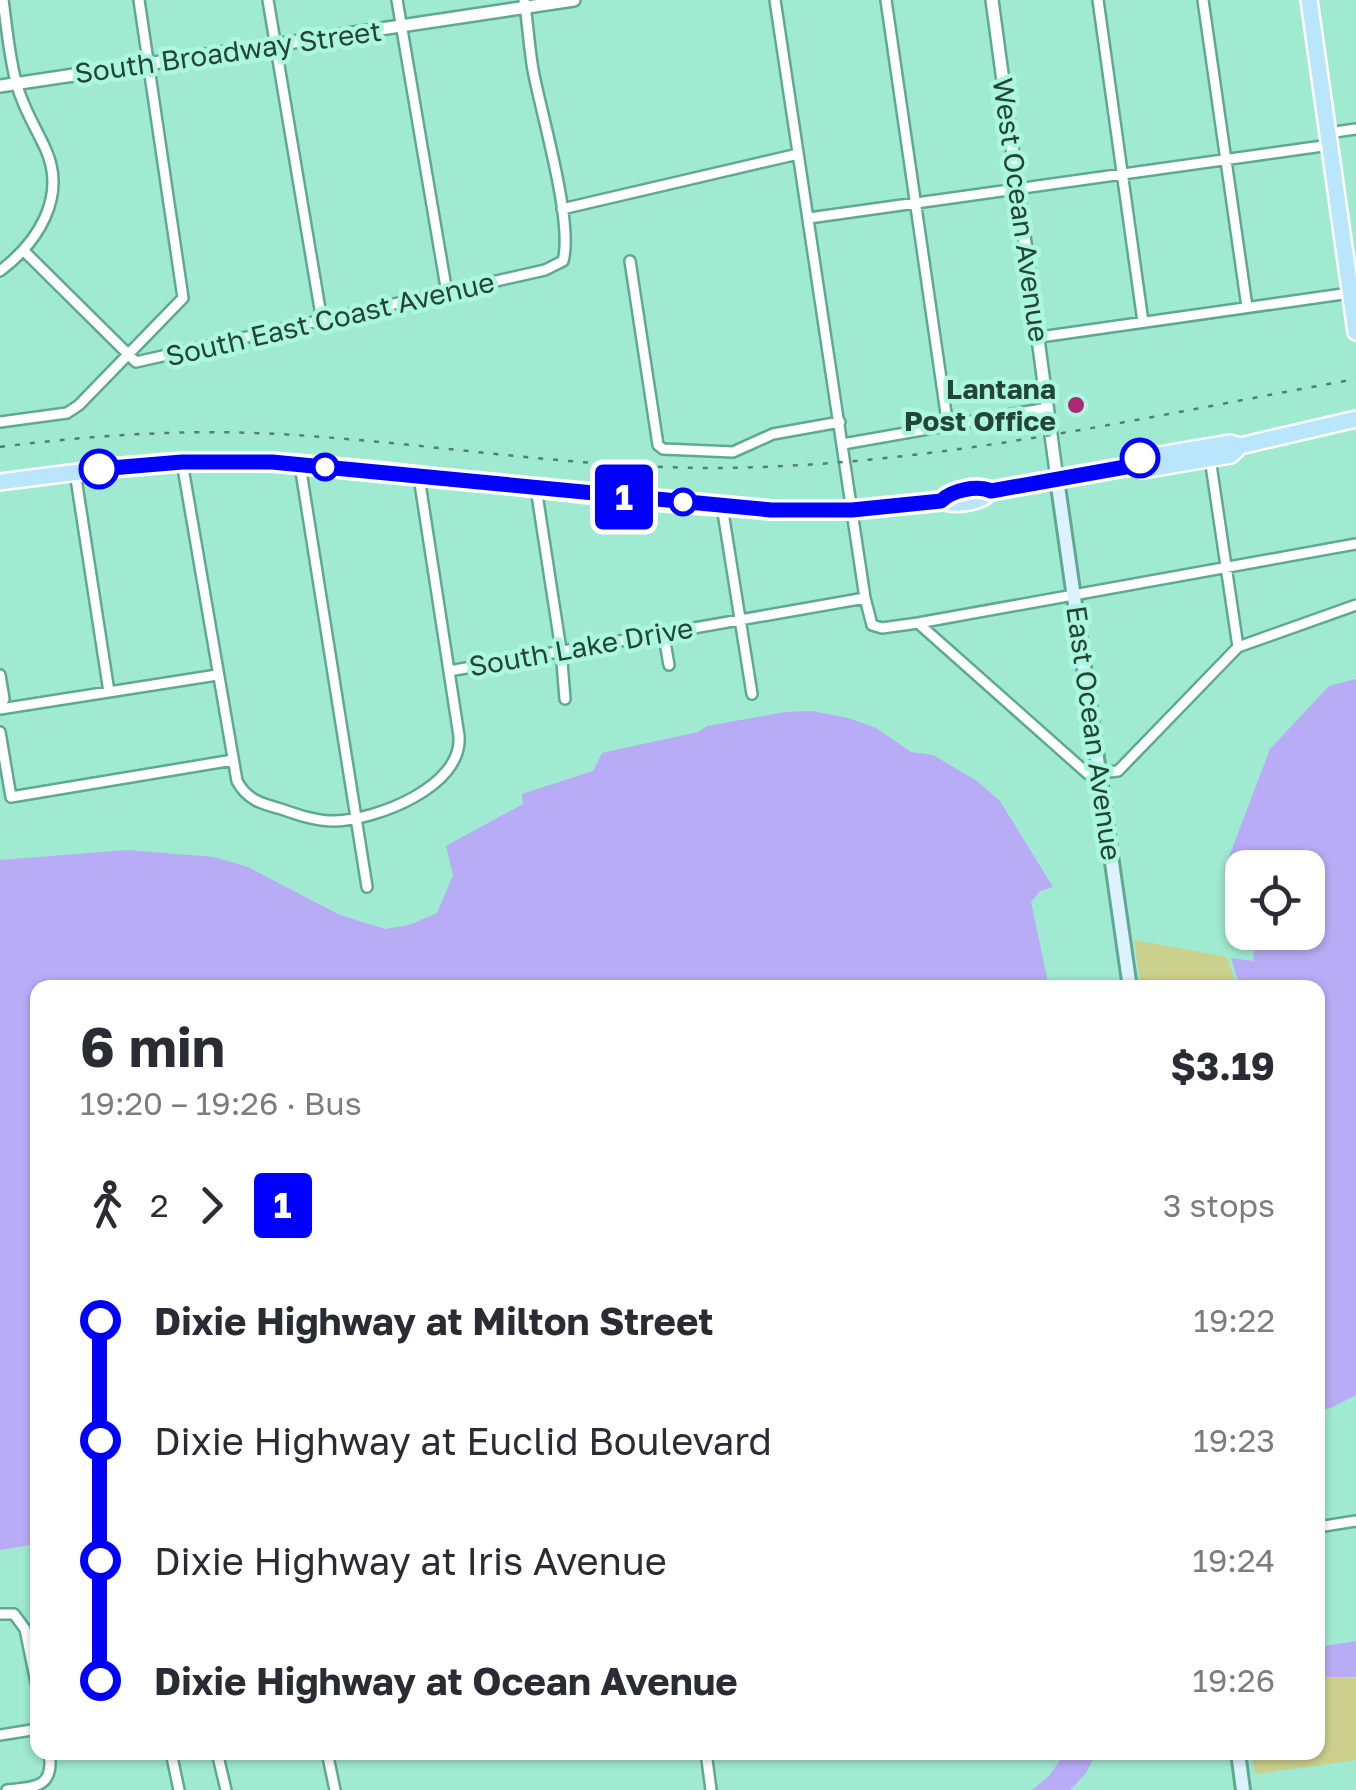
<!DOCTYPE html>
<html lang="en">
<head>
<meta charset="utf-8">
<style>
  :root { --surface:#fff; --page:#f7f7f7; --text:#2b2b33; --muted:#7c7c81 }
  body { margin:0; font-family:"Golos Text",sans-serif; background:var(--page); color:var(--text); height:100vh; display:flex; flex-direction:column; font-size:38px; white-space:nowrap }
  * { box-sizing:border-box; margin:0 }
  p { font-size:32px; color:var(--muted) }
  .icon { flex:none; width:55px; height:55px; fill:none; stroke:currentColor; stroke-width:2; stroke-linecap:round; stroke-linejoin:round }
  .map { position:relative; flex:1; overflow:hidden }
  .details { position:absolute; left:30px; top:980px; width:1295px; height:780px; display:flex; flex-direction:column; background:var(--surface); border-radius:20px; box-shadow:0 2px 8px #0004 }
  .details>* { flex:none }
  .badge { padding:0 20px; border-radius:8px; font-size:35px; line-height:65px }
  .tools { position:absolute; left:1225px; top:850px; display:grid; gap:20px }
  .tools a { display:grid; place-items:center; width:100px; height:100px; border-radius:20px; background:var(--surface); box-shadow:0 2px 8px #0004; font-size:50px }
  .map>.badge { position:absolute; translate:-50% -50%; box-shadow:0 0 0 5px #fff }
  .legs { display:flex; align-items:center; gap:15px; height:110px; padding:0 50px; font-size:32px }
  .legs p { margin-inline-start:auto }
  .summary { display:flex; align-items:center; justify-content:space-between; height:170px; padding:0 50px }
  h1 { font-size:55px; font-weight:700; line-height:75px }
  ul { padding:0 50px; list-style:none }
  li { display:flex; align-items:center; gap:35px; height:120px; font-size:38px }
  li i { display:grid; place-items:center; width:15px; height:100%; margin:0 12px; background:currentColor }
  li i::after { content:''; width:25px; height:25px; margin:-12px; border:8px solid; border-radius:50%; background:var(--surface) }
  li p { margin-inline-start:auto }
  li:first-child i { background:linear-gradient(#0000 50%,currentColor 0) }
  li:last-child i { background:linear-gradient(currentColor 50%,#0000 0) }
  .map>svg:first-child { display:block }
  .green { fill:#cbd08c }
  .water { fill:#b8acf6 }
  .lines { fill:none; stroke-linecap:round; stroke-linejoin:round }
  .minor-casing { stroke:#5fa992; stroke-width:14 }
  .tertiary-casing { stroke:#5fa992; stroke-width:16 }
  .secondary-casing { stroke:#5fa992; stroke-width:18 }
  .primary-casing { stroke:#fff; stroke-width:20 }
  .minor { stroke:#fff; stroke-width:9 }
  .tertiary { stroke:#fff; stroke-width:11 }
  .secondary { stroke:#dcf2fe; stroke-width:12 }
  .primary { stroke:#b9e6fd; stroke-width:15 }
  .rail { stroke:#528172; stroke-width:2.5; stroke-dasharray:5 10; stroke-linecap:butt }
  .line-1-casing { stroke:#fff; stroke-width:22 }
  .line-1 { stroke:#00f; stroke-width:15 }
  .poi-dot { fill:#ad2973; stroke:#acf8de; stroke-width:4 }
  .stop-1-dot { fill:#fff; stroke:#00f; stroke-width:5 }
  .labels { text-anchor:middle; stroke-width:9; stroke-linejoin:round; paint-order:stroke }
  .street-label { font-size:28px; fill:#244339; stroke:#acf8de }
  .poi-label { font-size:28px; font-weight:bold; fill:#244339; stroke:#acf8de; text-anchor:end }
</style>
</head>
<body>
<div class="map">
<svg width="1356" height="1790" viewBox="0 0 1356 1790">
  <rect width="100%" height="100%" fill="#9fead1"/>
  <!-- green -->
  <path class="green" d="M1134,940L1227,957L1237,987H1141Z
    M1318,1677L1356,1678V1760L1255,1774L1251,1753L1318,1752Z"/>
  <!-- water -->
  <path class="water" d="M1356,679V1395L1331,1408L1318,1410V988L1240,987L1231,958L1253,961L1256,933L1308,932V868H1242V883L1224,870L1270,749L1329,686Z
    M812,711L848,718L876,728L911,752L933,755L977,781L1000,801L1053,887L1040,891L1031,902L1049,987L38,988L37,1544L0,1550V860L127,850L214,857L248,867L340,915L385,929L409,925L437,913L453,875L446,846L523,804L522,794L593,771L602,753L698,732L707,726L785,712Z
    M1356,1641V1677H1318V1647Z
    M1065,1753H1096L1086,1773L1070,1790H1032L1049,1776Z"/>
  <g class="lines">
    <defs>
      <path id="minor" d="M268,0L322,321
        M397,0L447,293
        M775,0L865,598L872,625L882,628L918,623L1356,544
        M886,0L948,427
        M1098,0L1143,322
        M1203,0L1247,307
        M1328,133L1356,129
        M562,209L798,154
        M809,218L1330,145
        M24,251L136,362L545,270L563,261C574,223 541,113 533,70C529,47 528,23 524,0
        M630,261L658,445L663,449L733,452L773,434L840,422
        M0,271C37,243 67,198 46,150C36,128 23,108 17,85C9,58 7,28 3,0
        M1040,337L1350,293
        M0,422L67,413L79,405L183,298L139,0
        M843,444L1047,408
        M1210,458L1238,647
        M182,462L237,781C247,800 262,804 281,809C298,815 316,821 334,821C376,820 463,787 459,736L419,477
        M300,465L367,887
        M75,472L109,692
        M536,488L561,650L565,699
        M722,506L752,694
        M918,623L1088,774L1118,771L1238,647L1356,605
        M663,631L669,665
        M449,671L865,598
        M0,675L4,699L0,705
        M0,709L217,675
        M0,732L11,797L233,760
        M1318,1527L1356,1521
        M0,1614H14L25,1629L38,1692
        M0,1735L38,1729
        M171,1752L179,1790
        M217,1752L226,1790
        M327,1752L335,1790
        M418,1752H443
        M706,1752L711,1790
        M7,1790C35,1787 55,1788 49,1752"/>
      <path id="tertiary" d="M992,0L1057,479
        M0,86L574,0"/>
      <path id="secondary" d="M1057,479L1130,988
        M1238,1752L1243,1790"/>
      <path id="primary" d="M1309,0L1356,332
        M1131,466L1141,458L1230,443L1240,446L1356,419
        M0,482C91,470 179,458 271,462C454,471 637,512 821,510C861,510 901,505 941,501C956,506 981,503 991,491
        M941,501C952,490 977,485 991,491L1131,466L1143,470L1231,455L1240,446"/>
    </defs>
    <!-- minor casing -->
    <use href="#minor" class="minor-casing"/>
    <!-- tertiary casing -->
    <use href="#tertiary" class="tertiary-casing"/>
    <!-- secondary casing -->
    <use href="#secondary" class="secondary-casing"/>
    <!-- primary casing -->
    <use href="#primary" class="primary-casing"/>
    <!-- minor -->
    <use href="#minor" class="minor"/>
    <!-- tertiary -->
    <use href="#tertiary" class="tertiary"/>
    <!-- secondary -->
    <use href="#secondary" class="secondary"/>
    <!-- primary -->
    <use href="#primary" class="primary"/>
    <!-- rail -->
    <path class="rail" d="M0,447C93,435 185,429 278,434C424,442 569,468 714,468C931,467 1143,417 1356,379"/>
  </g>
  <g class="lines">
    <defs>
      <path id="line-1" d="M99,469L182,462H272L771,510H852L941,501C952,490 977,485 991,491L1131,466L1140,458"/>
    </defs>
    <!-- line-1 casing -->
    <use href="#line-1" class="line-1-casing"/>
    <!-- line-1 -->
    <use href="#line-1" class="line-1"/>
  </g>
  <!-- markers -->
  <circle class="poi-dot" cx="1076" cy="405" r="10"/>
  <g class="stop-1-dot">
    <circle cx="1140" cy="458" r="18"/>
    <circle cx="325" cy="467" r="12"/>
    <circle cx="99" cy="469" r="18"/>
    <circle cx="683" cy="502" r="12"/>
  </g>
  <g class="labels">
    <!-- street labels -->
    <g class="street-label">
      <text transform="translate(228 52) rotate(-8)" y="10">South Broadway Street</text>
      <text transform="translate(1021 210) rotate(82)" y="10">West Ocean Avenue</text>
      <text transform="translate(330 319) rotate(-13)" y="10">South East Coast Avenue</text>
      <text transform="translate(581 647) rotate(-10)" y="10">South Lake Drive</text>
      <text transform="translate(1094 733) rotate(82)" y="10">East Ocean Avenue</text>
    </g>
    <!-- poi labels -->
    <g class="poi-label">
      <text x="1056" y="399">Lantana<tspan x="1056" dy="32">Post Office</tspan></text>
    </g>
  </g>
</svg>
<div class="tools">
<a><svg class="icon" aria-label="locate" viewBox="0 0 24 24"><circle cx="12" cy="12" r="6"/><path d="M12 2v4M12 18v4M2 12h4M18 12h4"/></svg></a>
</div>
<b class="badge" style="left:624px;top:497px;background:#00f;color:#fff">1</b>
<section class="details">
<div class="summary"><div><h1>6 min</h1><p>19:20 – 19:26 · Bus</p></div><b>$3.19</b></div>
<div class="legs"><svg class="icon" aria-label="walk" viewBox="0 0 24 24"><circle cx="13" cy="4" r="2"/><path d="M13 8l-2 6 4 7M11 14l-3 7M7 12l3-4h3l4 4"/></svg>2<svg class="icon" aria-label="forward" viewBox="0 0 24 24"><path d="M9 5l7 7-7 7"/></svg><b class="badge" style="background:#00f;color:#fff">1</b><p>3 stops</p></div>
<ul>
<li><i style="color:#00f"></i><b>Dixie Highway at Milton Street</b><p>19:22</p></li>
<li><i style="color:#00f"></i><span>Dixie Highway at Euclid Boulevard</span><p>19:23</p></li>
<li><i style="color:#00f"></i><span>Dixie Highway at Iris Avenue</span><p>19:24</p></li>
<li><i style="color:#00f"></i><b>Dixie Highway at Ocean Avenue</b><p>19:26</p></li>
</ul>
</section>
</div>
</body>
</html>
